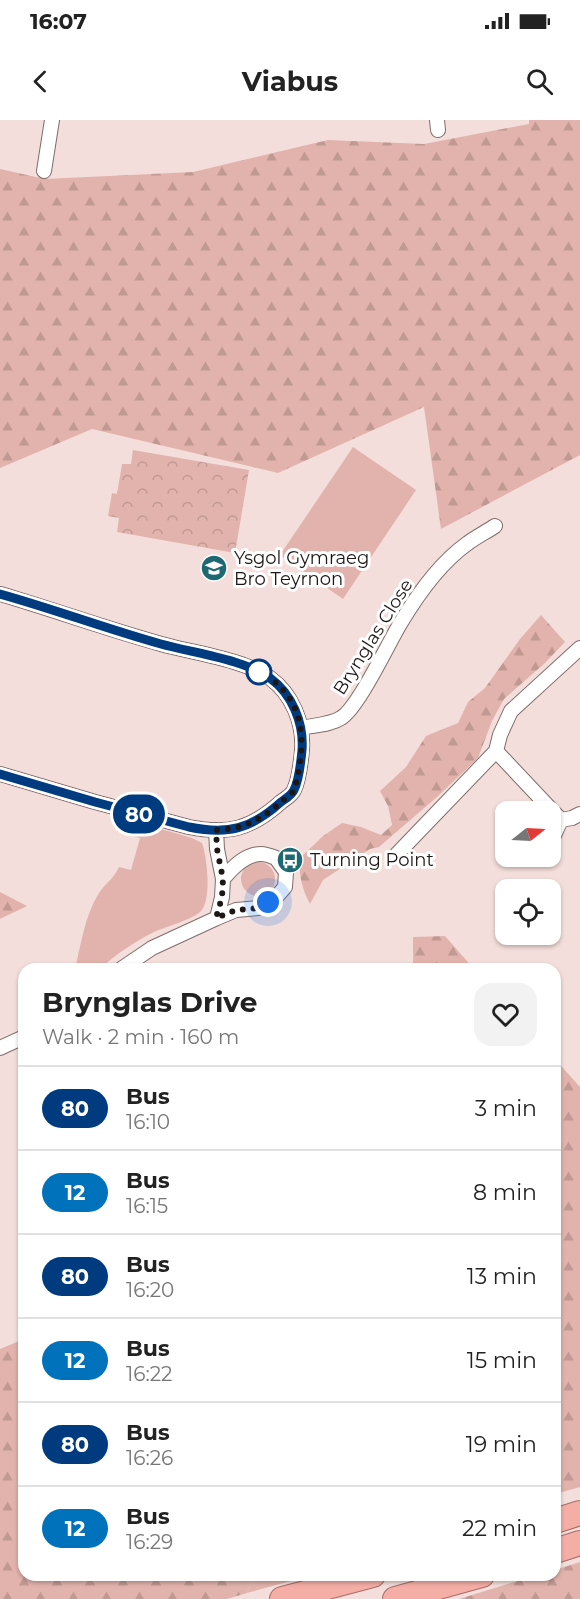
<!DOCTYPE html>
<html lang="en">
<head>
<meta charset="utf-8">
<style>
  :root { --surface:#fff; --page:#f2f2f2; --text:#222; --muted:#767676; --line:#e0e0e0 }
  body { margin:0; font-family:Montserrat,sans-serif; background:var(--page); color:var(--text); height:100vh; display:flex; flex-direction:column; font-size:22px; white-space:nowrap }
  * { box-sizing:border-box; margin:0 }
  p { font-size:20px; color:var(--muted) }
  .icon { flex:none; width:33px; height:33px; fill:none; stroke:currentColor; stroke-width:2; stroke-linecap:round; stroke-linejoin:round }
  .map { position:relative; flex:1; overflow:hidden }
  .panel { position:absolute; left:18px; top:843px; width:543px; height:618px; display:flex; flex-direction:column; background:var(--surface); border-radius:18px; box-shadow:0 2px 4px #0004 }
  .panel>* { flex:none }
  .badge { padding:0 12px; border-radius:20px; font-size:21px; line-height:39px }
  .needle { width:39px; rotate:72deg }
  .controls { position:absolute; left:495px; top:681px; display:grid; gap:12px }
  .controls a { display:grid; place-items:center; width:66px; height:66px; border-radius:12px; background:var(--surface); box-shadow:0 2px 4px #0004; font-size:30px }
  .you { position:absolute; width:30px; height:30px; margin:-15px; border:4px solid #fff; border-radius:50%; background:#1a73e8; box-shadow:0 0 0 9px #1a73e833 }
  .map>.badge { position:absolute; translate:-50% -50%; box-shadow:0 0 0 3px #fff }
  .round { display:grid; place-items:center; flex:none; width:63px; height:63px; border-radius:18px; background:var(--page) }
  .head { display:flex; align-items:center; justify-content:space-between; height:102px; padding:0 24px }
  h1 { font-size:28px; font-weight:700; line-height:45px }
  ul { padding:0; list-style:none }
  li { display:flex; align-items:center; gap:18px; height:84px; padding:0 24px; border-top:2px solid var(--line) }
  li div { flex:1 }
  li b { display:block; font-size:22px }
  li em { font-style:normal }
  li .badge { min-width:66px; font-weight:700; text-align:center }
  .status { display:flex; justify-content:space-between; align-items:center; height:42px; padding:0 30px; background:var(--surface); direction:ltr }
  .status svg { height:16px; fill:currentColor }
  header { display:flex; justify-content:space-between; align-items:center; height:78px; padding:0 24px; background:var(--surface); font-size:27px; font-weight:700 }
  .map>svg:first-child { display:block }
  .grass { fill:#e2b3ac }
  .forest { fill:url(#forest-firs) }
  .park { fill:url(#park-crowns) }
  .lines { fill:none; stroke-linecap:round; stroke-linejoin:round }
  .minor-casing { stroke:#806c6a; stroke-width:16 }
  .trunk-casing { stroke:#a86c65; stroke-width:26 }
  .minor { stroke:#fff; stroke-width:14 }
  .trunk { stroke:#f4aea6; stroke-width:24 }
  .line-casing { stroke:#fff; stroke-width:14 }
  .line { stroke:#003b80; stroke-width:9 }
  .walk { stroke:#1e1615; stroke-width:6; stroke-dasharray:0 10.8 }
  .stop-dot { fill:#fff; stroke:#003b80; stroke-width:3 }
  .labels { text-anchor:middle; stroke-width:6; stroke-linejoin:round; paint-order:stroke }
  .poi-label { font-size:18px; fill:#1e1615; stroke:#fff; text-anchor:start }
  .street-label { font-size:18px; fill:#1e1615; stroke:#fff }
</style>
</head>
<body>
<div class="status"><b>16:07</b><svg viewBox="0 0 49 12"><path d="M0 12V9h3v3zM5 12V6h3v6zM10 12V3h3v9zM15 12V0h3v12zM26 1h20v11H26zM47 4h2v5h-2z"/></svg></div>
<header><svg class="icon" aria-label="back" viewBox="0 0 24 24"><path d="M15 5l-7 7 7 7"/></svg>Viabus<svg class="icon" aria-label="search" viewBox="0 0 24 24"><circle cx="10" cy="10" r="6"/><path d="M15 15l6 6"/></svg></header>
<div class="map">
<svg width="580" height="1479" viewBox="0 0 580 1479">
  <defs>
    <pattern id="forest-firs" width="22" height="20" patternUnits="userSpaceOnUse" patternTransform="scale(1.5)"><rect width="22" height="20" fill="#e2b3ac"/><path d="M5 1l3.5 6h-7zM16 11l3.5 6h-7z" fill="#c19993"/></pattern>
    <pattern id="park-crowns" width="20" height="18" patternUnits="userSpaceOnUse" patternTransform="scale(1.5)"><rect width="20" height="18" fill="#e2b3ac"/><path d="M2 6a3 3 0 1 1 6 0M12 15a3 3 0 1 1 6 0" fill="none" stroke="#c19993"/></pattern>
  </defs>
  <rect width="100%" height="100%" fill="#f4dedb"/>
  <!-- grass -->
  <path class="grass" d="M353,327L416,370L343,479L280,435Z
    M134,701L192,718L202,723C207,737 212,779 201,791C194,799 165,807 154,812C134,822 116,834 100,849H75C81,824 85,795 99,773C105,764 115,757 119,747L131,750L140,718L129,715Z
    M241 759a17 17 0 1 1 34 0a17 17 0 1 1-34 0Z
    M254,1455H313L247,1473Z"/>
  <!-- forest -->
  <path class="forest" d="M529,0H580V335L441,409L424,287L278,353L92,309L0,348V49L45,59L193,52L328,20L424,24L529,4Z
    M541,495L565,522L545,543L504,579L492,601L478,638L437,677L379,727L370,729L323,760L310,784C301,767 300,758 299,739L323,716L342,703L361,707L381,715L392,705L388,686L380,671L406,647L426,616L458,603L468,582L485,568L520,519Z
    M0,772L27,786L0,799Z
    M445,816L474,849H413V817Z
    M555,939L580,967V1367L559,1373L555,1371Z
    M24,1219V1455H254L247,1473L227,1479H0V1229Z
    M580,1442V1479H459L537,1455H555V1450Z"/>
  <!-- park -->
  <path class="park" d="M133,330L249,350L235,433L117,412L119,398L108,396L112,373L117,374L122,344H131Z"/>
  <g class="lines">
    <defs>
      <path id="minor" d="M437,0L438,10
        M44,51L52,0
        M0,474C54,490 107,509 161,524C193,533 243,539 270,558C292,574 304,603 302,630C301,641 299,660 294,670C292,675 285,679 281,682C251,709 228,715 189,707L95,682L0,654
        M301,608C314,605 330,605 341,598C358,588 388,524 400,504C416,477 441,442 468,423C476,417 486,412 495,406
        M496,631L561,700L572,698L580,694
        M550,724L561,700
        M397,734L496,631L500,615L511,591L580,528
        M217,798L236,790L258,788L278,775L285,767L286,752L276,738C271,736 265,734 261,734C245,734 232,748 223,759
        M121,849L152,828L217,798L222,777L223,759L217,729L216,710
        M0,928L24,917"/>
      <path id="trunk" d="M555,1401L580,1393
        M555,1431L580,1423
        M282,1479L373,1455
        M395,1479L482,1455"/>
    </defs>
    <!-- minor casing -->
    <use href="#minor" class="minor-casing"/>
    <!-- trunk casing -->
    <use href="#trunk" class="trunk-casing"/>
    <!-- minor -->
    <use href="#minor" class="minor"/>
    <!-- trunk -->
    <use href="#trunk" class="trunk"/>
  </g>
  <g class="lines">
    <defs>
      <path id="line" d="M0,474C54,489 107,509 161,524C193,533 243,539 270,558C292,574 304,603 302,630C301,641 299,660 294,670C292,675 285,679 281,682C251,709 228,715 189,707L95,682L0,654"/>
    </defs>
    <!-- line casing -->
    <use href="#line" class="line-casing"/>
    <!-- line -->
    <use href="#line" class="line"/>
    <!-- walk -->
    <path class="walk" d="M259,552L254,548C265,555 276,561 284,571C304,594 304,626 298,654C296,660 296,668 293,672C290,675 285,679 282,681C261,700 244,709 216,710L217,729L223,759L222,777L216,798L236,790L258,788L268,782"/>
  </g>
  <!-- icons -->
  <defs>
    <symbol id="school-disc" viewBox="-11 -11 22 22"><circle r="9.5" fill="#1d6872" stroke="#fff"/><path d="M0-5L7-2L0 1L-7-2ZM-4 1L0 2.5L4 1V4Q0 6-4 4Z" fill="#fff"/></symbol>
    <symbol id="bus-disc" viewBox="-11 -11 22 22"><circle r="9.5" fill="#1d6872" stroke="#fff"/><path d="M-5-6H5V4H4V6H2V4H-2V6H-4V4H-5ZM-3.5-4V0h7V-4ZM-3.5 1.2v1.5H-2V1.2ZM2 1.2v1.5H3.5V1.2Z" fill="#fff"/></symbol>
  </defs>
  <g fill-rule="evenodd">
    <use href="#school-disc" x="199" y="433" width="30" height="30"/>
    <use href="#bus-disc" x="275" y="725" width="30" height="30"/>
  </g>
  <!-- markers -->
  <circle class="stop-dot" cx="259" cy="552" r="12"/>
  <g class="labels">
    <!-- poi labels -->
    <g class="poi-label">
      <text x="234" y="444">Ysgol Gymraeg<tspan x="234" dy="21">Bro Teyrnon</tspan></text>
      <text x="310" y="746">Turning Point</text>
    </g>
    <!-- street labels -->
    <g class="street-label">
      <text transform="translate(373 517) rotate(-58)" y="6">Brynglas Close</text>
    </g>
  </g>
</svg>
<div class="controls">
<a><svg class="needle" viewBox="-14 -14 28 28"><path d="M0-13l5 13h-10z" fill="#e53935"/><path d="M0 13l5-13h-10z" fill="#767676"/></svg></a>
<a><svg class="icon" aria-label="locate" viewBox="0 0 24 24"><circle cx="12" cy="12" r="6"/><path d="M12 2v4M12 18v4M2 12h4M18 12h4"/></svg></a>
</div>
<div class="you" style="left:268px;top:782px"></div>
<b class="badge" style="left:139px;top:694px;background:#003b80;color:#fff">80</b>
<section class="panel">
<div class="head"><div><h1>Brynglas Drive</h1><p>Walk · 2 min · 160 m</p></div><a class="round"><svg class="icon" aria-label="heart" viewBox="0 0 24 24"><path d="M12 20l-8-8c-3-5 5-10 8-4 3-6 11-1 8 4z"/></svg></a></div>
<ul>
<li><span class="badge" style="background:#003b80;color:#fff">80</span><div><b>Bus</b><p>16:10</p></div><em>3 min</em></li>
<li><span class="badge" style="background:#0072bc;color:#fff">12</span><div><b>Bus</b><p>16:15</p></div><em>8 min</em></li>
<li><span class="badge" style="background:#003b80;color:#fff">80</span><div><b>Bus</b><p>16:20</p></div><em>13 min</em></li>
<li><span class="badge" style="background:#0072bc;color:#fff">12</span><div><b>Bus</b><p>16:22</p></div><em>15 min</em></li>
<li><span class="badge" style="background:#003b80;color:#fff">80</span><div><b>Bus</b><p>16:26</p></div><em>19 min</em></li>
<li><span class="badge" style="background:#0072bc;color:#fff">12</span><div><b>Bus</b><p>16:29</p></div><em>22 min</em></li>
</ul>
</section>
</div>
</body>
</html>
